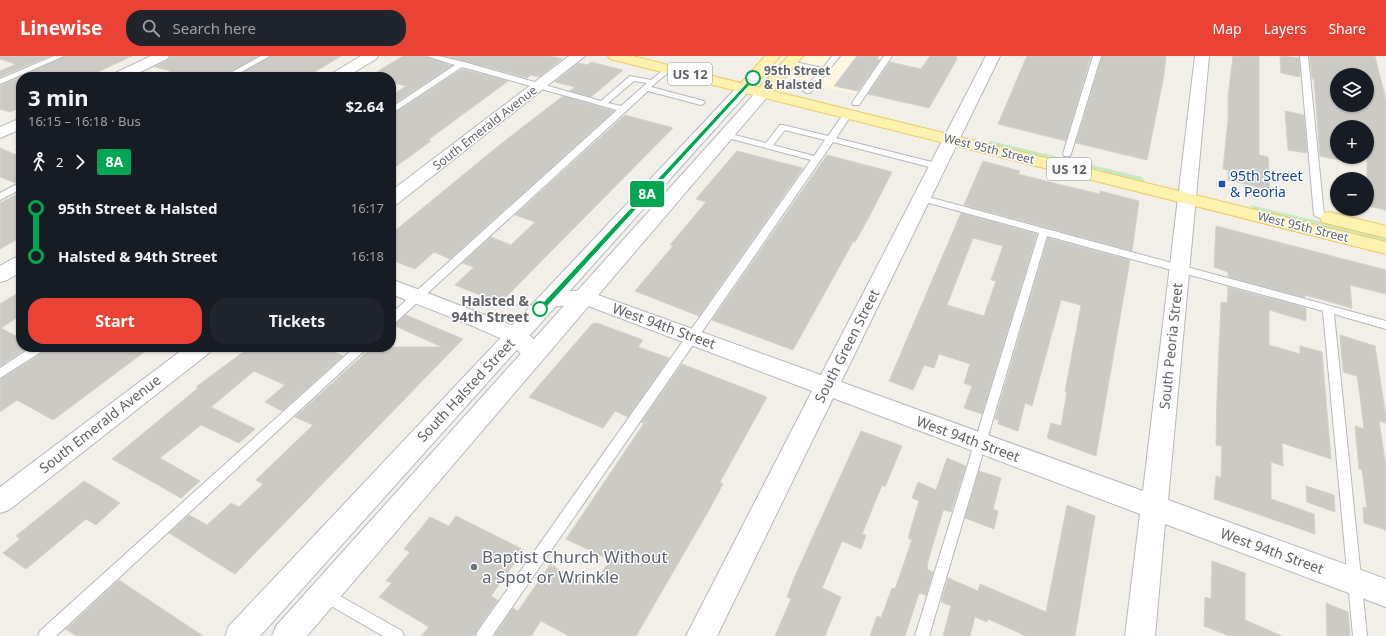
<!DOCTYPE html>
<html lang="en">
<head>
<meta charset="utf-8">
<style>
  :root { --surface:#171b24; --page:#20242c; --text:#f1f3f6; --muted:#9ea1a6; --accent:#ea4335 }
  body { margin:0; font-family:"Noto Sans",sans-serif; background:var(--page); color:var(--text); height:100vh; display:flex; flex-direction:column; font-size:15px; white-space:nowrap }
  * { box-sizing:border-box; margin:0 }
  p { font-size:13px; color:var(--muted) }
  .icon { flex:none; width:22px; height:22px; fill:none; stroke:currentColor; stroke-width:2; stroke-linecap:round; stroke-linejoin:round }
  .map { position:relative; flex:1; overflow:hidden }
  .panel { position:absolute; left:16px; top:16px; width:380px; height:280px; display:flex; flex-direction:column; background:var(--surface); border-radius:16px; box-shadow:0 1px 3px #0004 }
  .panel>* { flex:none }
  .badge { padding:0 8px; border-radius:3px; font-size:14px; line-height:26px }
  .tools { position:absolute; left:1330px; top:12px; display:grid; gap:8px }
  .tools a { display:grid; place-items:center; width:44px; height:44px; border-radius:50%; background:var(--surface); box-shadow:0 1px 3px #0004; font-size:20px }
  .map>.badge { position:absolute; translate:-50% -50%; box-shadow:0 0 0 2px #fff }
  .legs { display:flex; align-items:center; gap:6px; height:44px; padding:0 12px; font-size:13px }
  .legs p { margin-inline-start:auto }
  .overview { display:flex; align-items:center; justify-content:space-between; height:68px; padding:0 12px }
  h1 { font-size:22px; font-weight:700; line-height:30px }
  .action { display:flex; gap:8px; margin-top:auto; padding:8px 12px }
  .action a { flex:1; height:46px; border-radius:16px; background:var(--accent); color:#fff; font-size:16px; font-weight:700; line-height:46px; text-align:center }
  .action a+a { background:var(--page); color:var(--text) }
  ul { padding:0 12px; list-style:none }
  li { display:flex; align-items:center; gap:14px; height:48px; font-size:15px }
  li i { display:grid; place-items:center; width:6px; height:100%; margin:0 5px; background:currentColor }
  li i::after { content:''; width:10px; height:10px; margin:-5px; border:3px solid; border-radius:50%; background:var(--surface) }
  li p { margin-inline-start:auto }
  li:first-child i { background:linear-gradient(#0000 50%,currentColor 0) }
  li:last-child i { background:linear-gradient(currentColor 50%,#0000 0) }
  header { display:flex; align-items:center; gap:24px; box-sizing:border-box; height:56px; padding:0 20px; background:var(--accent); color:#fff }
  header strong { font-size:19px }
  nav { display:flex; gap:22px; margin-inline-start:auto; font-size:14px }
  .search { width:280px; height:36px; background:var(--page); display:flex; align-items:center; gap:10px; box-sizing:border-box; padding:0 14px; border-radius:16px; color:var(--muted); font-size:15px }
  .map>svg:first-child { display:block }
  .commercial { fill:#fef7e0 }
  .green { fill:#c5e8c5 }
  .building { fill:#cccac5; stroke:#d6d1c6; fill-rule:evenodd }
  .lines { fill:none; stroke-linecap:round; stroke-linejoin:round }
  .lane-casing { stroke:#b5b8bc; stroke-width:2 }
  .street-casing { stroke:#b5b8bc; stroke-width:2 }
  .secondary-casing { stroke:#b6babf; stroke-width:2 }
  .primary-casing { stroke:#f2c960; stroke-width:2 }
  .lane { fill:#fff; fill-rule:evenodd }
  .street { fill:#fff; fill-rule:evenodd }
  .secondary { fill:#fff; fill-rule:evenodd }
  .primary { fill:#fff2af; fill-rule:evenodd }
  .line-1 { fill:#00a651; stroke:#fff }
  .stop-1-dot { fill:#fff; stroke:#00a651; stroke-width:2 }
  .transit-dot { fill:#1a4fb4; stroke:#fff; stroke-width:1.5 }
  .worship-dot { fill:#6b7280; stroke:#fff; stroke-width:1.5 }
  .labels { text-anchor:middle; stroke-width:3; stroke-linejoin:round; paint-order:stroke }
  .far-stop-label { font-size:12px; font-weight:bold; fill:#5f6368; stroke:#fff; text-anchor:start }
  .far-street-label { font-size:12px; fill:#5f6368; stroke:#fff }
  .shield { fill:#fff; stroke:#8f9295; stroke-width:1 }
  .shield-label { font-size:13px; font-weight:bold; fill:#5f6368 }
  .transit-label { font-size:14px; fill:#164399; stroke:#fff; text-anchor:start }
  .stop-label { font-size:14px; font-weight:bold; fill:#5f6368; stroke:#fff; text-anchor:end }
  .street-label { font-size:14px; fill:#5f6368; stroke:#fff }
  .near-worship-label { font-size:17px; fill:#5b616d; stroke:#fff; text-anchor:start }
</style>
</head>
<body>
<header>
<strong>Linewise</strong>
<div class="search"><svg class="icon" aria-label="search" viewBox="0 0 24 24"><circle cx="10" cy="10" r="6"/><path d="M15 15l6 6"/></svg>Search here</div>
<nav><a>Map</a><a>Layers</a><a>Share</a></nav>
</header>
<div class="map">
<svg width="1386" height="580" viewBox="0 0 1386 580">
  <rect width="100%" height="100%" fill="#f1efe8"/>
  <!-- commercial -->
  <path class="commercial" d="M806,0H883L855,38L787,21Z"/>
  <!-- green -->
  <path class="green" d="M991,85L1142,121L1145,125L1141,126L992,89L989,87Z
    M1250,149L1386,181V186L1253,153Z"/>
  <!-- building -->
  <path class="building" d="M0,0H50L0,21V15L16,8L0,3Z
    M65,0H132L87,21H21V51L10,56L0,53V30Z
    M170,0H258L222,21H159L171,15L155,11L168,4Z
    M271,0H341L306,21H235Z
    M403,0H425L452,10L391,50V40L406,30L391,26V21L370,20Z
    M445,0H550L562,3L539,21L531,19L527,22Z
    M857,0H879L877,3L880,4L858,35L834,30Z
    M930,0H957L956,3H957L929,52L868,38L890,6L921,13Z
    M1027,0H1091L1066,85L998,68Z
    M1102,0H1166L1164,19L1147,104L1076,87Z
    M1233,0H1259V99L1268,101L1270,134L1228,124V114L1223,113L1228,64V40Z
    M1280,0L1299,2L1300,21L1281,17Z
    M1310,0H1375L1386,44V154L1367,150V71H1336L1337,101H1340V104L1320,100L1314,23H1312ZM1337,19H1367V49H1337Z
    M591,6L623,14L591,41L570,35L575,31L555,26L578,7L587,9Z
    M462,13L508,25L428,84L431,85L391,114V59Z
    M563,40L614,55L450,203L434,196L415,213L391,204V178L502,87Z
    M1285,55L1304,59L1307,97L1288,94Z
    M625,59L673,72L500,247L455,229L474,211L462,207L491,181L511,189L535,166L515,159Z
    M0,92L21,101V125L15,127L0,121Z
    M737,95L803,112L699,260L635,235L673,190L670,189L706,146L696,143Z
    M827,99L892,116L868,163L855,186H853L793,294L712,264Z
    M983,105L1020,115L1018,118L1061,129L1100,138V135L1139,145L1132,195L964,149Z
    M21,136V181L0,193V147Z
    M961,157L1037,178L982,358L964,352L972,330L964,327L970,308L939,298L934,312L924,309L913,334L889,325ZM973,182L1003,190L991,224L996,225L984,260L947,249Z
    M1216,170L1386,214V238L1350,229L1352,252L1305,239V242L1228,221V216L1214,211Z
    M1048,182L1130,204L1096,400L1047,382L1051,367L1061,370L1067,336H1065L1081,249L1061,244L1032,350L1025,347L1018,375L998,368L999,364L995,363Z
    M1228,231L1306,252V265L1269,254V289L1300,298V290L1322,296L1331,403L1282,387L1283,410L1271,406V443L1314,458L1315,478L1214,443L1216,420L1221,422L1222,390L1216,389L1217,342L1221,246L1227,247Z
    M21,235V259L1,272L21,283V291H29L0,310V248Z
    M406,259L463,283L235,518L169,477L189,459L207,469L231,447L239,451L263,428L256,424L313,369L295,361L372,291H442L393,269Z
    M597,267L643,284L638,291L669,302L628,361L615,355L603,372L529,341L592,268Z
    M1340,279L1375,290L1386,361V367L1379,365L1386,411V474L1364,467L1363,451L1367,452L1362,414L1359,413L1355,370L1364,373L1360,340L1357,320L1343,316Z
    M47,291H151L53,364L17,344L0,356V323L45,295Z
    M250,291H324L343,300L282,355L265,346L285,329L254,315L211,351L255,373L239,387L201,369L160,402L200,425L181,442L112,403L198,332L196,331Z
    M682,308L767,341L720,426L723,428L709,454L636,580H569L541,565L531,580H494L513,552L518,555L550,509L593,530L610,504L566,483L644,367L641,366Z
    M861,375L902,390L885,431L882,429L862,478L866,479L861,493L842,485L822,532L841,541L825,580H775L791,543L787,541L795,520Z
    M947,402L966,410L951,456L945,454L943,455L928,505L927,513L933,516L926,539L919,537L905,580H870L877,560L881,562L892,532L895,533L912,484L908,482L919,445L912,442L918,426L936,434Z
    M979,415L1001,422L993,453L998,455L994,473L965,462Z
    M84,425L120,447L96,469L86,463L26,513L3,497L20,483L16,480Z
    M1306,430L1334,439L1335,456L1307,446Z
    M1067,449L1095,460L1075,580H1026L988,563L987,566L975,561L970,580H943L951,550L941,546L948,522L978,535L980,528L1046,556Z
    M456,460L524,494L491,540L498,544L477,574L475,580H421L429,571L379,541L392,527L386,525L410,496L404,493L430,461L449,470Z
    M1212,505L1245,517V564L1282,580H1229L1204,570L1205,541L1211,543Z
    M119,524L203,580H76L66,573Z
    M1326,547L1348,556L1350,580H1327Z"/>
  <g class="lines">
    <defs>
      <path id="lane" d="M54,0H64L0,28V23Z
        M261,0H270L232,21H223Z
        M426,0H438L464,6L601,45L630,20L651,24L667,11H670V15L651,31L704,45L705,47L701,49L648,35L395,267L391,268V258L617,54L462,11L391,58V52L455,9ZM634,25L647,27L621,50L608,47Z
        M832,0H840L810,37H807L803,35L819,15L787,9L786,7L790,5L823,12Z
        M884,0H892L859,49H853L852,47Z
        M1093,0H1101L1071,98L1070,100H1064L1063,98Z
        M1300,0H1308L1324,159L1319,162L1314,159Z
        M845,56H848L852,58L836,82L940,108L941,110L937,113L833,86L492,580H476L478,575L811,104L724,81V77H727L766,87L780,69H783L828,80ZM785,74L825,84L814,100L773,89Z
        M21,126V133L0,144V137Z
        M921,139L1386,265V273L1334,258L1367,580H1353L1323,255L1047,180L929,580H915L1039,177L918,144L917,142Z
        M32,291H46L44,294L0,322V312Z
        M355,291H368L56,580H38L40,575Z
        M324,531L402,575L404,580H383L319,543L317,538L319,533Z"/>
      <path id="street" d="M151,0H169L167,3L130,21H111L113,18Z
        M361,0H378L376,3L346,21H329L331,18Z
        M569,0H585L397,148L391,149V135Z
        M986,0H1000L841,326L1143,435L1195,0H1209L1168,444L1386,523V551L1165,468L1155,580H1125L1140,458L833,342L717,580H686L812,335L583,248L549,251L542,249L539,244L542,239L549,237L584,234L821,319Z
        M21,62V73L0,82V71Z
        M21,201V216L7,224L0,226V210L14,202Z
        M391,223L524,274L542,291L545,297L542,303C521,309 521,292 506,285C469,267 429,253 391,238Z
        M186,291H212L209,297L9,454L0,457V431Z"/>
      <path id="secondary" d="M744,27L749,29L752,32L749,35L260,580H225L229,570L739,29Z
        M763,32L768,34L771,37L768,40L307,580H272L276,570L758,34Z"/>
      <path id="primary" d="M608,0H632L741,27L765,0H780L754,30L760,31L788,0H803L773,35L1386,186V198L610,3Z
        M1329,156L1386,170V182L1322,166L1320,162L1322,158Z"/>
    </defs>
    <!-- lane casing -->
    <use href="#lane" class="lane-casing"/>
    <!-- street casing -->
    <use href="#street" class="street-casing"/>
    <!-- secondary casing -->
    <use href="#secondary" class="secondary-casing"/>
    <!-- primary casing -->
    <use href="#primary" class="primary-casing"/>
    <!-- lane -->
    <use href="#lane" class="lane"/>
    <!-- street -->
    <use href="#street" class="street"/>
    <!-- secondary -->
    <use href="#secondary" class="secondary"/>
    <!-- primary -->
    <use href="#primary" class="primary"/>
  </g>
  <!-- line-1 -->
  <path class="line-1" d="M753,20L755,21V23L543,255H538V252Z"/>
  <!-- markers -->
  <g class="stop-1-dot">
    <circle cx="753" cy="22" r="7"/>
    <circle cx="540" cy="253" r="7"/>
  </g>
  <rect class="transit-dot" x="1218" y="124" width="8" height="8" rx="2"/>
  <circle class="worship-dot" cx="474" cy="511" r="4"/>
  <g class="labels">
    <!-- far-stop labels -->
    <g class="far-stop-label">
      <text x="764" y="19">95th Street<tspan x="764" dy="14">&amp; Halsted</tspan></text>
    </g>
    <!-- far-street labels -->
    <g class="far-street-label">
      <text transform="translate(485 72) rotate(-38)" y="4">South Emerald Avenue</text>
      <text transform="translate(989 93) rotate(14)" y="4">West 95th Street</text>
      <text transform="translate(1303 171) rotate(14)" y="4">West 95th Street</text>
    </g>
    <!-- shield labels -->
    <g class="shield">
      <rect x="668" y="7" width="44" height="22" rx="3"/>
      <rect x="1047" y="102" width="44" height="22" rx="3"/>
    </g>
    <g class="shield-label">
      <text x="690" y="23">US 12</text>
      <text x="1069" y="118">US 12</text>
    </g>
    <!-- transit labels -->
    <g class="transit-label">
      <text x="1230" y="125">95th Street<tspan x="1230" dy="16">&amp; Peoria</tspan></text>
    </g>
    <!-- stop labels -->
    <g class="stop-label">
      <text x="529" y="250">Halsted &amp;<tspan x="529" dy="16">94th Street</tspan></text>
    </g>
    <!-- street labels -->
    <g class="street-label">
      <text transform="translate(664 270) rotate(20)" y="5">West 94th Street</text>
      <text transform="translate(847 290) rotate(-63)" y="5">South Green Street</text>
      <text transform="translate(1171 290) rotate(-84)" y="5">South Peoria Street</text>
      <text transform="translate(466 334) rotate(-47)" y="5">South Halsted Street</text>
      <text transform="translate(100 368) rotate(-38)" y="5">South Emerald Avenue</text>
      <text transform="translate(968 383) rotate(20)" y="5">West 94th Street</text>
      <text transform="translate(1272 495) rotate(20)" y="5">West 94th Street</text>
    </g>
    <!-- near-worship labels -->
    <g class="near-worship-label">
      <text x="482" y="507">Baptist Church Without<tspan x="482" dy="20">a Spot or Wrinkle</tspan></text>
    </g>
  </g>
</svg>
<div class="tools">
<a><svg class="icon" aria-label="layers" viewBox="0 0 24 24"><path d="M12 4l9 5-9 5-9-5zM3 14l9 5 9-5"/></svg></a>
<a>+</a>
<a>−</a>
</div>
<b class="badge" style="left:647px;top:138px;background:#00a651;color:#fff">8A</b>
<section class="panel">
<div class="overview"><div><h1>3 min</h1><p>16:15 – 16:18 · Bus</p></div><b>$2.64</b></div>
<div class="legs"><svg class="icon" aria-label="walk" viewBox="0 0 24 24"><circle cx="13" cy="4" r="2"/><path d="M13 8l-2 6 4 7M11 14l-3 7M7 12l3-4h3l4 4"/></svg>2<svg class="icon" aria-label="forward" viewBox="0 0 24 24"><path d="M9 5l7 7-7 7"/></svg><b class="badge" style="background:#00a651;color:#fff">8A</b></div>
<ul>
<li><i style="color:#00a651"></i><b>95th Street &amp; Halsted</b><p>16:17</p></li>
<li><i style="color:#00a651"></i><b>Halsted &amp; 94th Street</b><p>16:18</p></li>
</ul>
<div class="action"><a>Start</a><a>Tickets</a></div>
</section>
</div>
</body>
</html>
